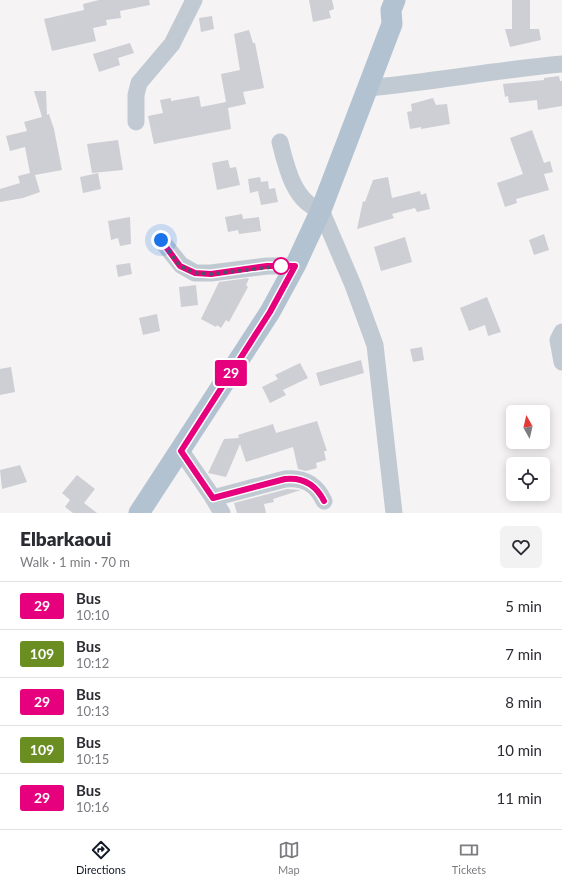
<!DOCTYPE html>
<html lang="en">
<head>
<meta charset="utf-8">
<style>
  :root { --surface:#fff; --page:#f2f2f3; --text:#2b2b33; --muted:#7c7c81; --line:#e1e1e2; --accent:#111827 }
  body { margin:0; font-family:Lato,sans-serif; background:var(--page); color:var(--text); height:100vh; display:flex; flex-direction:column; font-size:15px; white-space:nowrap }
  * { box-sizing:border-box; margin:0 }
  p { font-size:13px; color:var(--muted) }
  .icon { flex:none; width:22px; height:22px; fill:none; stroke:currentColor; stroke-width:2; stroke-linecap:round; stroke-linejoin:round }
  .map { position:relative; height:513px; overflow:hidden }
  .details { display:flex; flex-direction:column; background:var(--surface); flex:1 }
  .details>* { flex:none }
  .badge { padding:0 8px; border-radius:3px; font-size:14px; line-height:26px }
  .needle { width:26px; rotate:352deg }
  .fabs { position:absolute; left:506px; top:405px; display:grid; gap:8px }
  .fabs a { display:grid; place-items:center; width:44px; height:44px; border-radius:6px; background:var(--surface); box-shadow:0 2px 10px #0003; font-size:20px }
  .you { position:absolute; width:20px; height:20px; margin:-10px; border:3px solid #fff; border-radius:50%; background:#1a73e8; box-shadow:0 0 0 6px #1a73e833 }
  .map>.badge { position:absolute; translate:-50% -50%; box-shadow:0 0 0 2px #fff }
  .round { display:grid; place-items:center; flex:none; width:42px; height:42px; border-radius:6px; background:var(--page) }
  .head { display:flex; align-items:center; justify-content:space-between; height:68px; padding:0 20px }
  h1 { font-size:19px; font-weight:800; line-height:30px }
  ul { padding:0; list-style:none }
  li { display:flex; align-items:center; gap:12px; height:48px; padding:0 20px; border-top:1px solid var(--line) }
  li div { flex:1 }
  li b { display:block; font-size:15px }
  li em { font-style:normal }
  li .badge { min-width:44px; font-weight:700; text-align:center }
  .tab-bar { display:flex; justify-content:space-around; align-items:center; height:56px; border-top:1px solid var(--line); background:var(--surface); font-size:11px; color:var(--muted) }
  .tab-bar a { display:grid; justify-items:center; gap:2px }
  .tab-bar .selected { color:var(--accent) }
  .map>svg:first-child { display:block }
  .building { fill:#cdcfd5 }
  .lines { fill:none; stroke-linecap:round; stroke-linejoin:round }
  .minor { stroke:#c1cad2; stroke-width:17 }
  .major { stroke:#b3c2d1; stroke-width:21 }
  .line-casing { stroke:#fff; stroke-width:9 }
  .line { stroke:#e6007e; stroke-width:6 }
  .walk { stroke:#4a5661; stroke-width:4; stroke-dasharray:0 7.2 }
  .stop-dot { fill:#fff; stroke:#e6007e; stroke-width:2 }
</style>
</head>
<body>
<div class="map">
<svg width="562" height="513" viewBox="0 0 562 513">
  <rect width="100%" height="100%" fill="#f5f3f3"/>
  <!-- building -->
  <path class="building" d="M99,0H149L150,5L120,11L121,18L106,20L107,25L93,28L96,41L52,51L44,19L84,10L83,4Z
    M309,0H332L334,9L329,11L331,18L313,22Z
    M512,0H530V29H539L541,40L510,47L505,29H512Z
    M212,16L214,29L201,32L199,18Z
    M249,30L253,43H255L264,88L243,92L246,104L228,108L231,129L154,144L148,116L163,113L160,100L171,98V101L199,96L201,107L226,102L221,74L240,70L234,34Z
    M130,43L134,53L118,58L120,65L99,72L93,54Z
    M559,76L560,81H562V106L538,110L537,100L509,103L508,96L505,97L503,84L544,80V78Z
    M34,91H46L47,115L49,114L54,129L62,170L35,175L40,192L23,198L0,202V189L20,183L18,176L30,173L25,147L10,151L6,136L27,131L24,122L42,117Z
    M433,98L436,105L447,104L450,124L421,129V127L410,129L407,112L412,111L411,104Z
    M532,130L544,163L550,161L553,172L544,174L549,190L516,199L517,203L505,207L497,183L523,174L510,138Z
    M118,140L123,170L92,173L87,144Z
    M228,160L230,168L236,167L240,185L217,190L212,163Z
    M98,173L101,189L83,193L80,177Z
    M260,177L261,182L268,181L269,189L275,188L278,202L261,205L258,191L250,193L248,179Z
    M388,177L392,198L420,191L421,195L426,193L430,209L417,212L415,208L392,214L394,218L357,229L363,201L365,202L373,180Z
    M242,214L243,219L259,217L261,231L239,234L238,230L228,232L225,217Z
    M130,217L131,244L120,246L118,238L111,240L108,221Z
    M544,234L549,250L534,255L529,240Z
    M405,237L412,262L381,271L374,247Z
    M130,263L132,274L118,277L116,265Z
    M248,278L249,279L246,285L248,287L229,322L226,320L221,328L217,325L216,327L201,319L219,282Z
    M196,285L198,305L181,307L179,287Z
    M487,297L501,332L488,336L485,325L469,331L460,308Z
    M157,314L160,331L143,335L139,318Z
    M422,347L424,360L413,362L410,349Z
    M361,360L364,373L320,386L316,373Z
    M300,363L308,378L283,390L286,395L270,403L262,387L278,379L275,375Z
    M11,367L15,392L0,395V369Z
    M317,421L327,451H324L326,460L316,463L317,468L306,471L298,469L293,447L246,462L240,444L226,477L208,473L224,439L239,438L238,435L273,424L276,433Z
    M20,465L27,482L2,489L0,470Z
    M77,475L95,489L84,503L97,513H73L65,507L70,500L62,493Z
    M287,489L301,490L273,499L274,502L264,504L266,513H237L234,503Z"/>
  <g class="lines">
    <!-- minor -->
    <path class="minor" d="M367,88C432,82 497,70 562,64
      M136,122V95L139,83L172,44L194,0
      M280,142C286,166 294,203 321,210L353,285L375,345L394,513
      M161,240L181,265L195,273H211L267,266H295
      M562,332L558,340L562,362
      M181,451L212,496L222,513
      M213,498L285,479C304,477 316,484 324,501"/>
    <!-- major -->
    <path class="major" d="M139,513L270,312L295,266L321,210L392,24L391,10L395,0"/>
  </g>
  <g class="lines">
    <defs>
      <path id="line" d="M161,240L180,266L195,273L211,274L267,266H295L270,312L181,451L213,498L285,479C304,477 316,485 324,501"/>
    </defs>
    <!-- line casing -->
    <use href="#line" class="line-casing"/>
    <!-- line -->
    <use href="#line" class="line"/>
    <!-- walk -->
    <path class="walk" d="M161,240L180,266L195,273L211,274L281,266"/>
  </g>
  <!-- markers -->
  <circle class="stop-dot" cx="281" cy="266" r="8"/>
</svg>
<div class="fabs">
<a><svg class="needle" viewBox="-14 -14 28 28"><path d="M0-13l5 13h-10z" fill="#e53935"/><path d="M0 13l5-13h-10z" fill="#7c7c81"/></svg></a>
<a><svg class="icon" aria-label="locate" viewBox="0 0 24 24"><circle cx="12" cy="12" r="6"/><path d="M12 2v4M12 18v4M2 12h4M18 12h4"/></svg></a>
</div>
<div class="you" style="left:161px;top:240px"></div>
<b class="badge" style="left:231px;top:373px;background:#e6007e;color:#fff">29</b>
</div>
<section class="details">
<div class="head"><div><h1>Elbarkaoui</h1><p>Walk · 1 min · 70 m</p></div><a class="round"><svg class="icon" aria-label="heart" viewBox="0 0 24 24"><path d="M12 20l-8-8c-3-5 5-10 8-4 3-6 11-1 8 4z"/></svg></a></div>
<ul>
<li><span class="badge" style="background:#e6007e;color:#fff">29</span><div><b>Bus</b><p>10:10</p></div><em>5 min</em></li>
<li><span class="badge" style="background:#6b8e23;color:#fff">109</span><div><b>Bus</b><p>10:12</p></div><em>7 min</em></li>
<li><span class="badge" style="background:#e6007e;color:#fff">29</span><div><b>Bus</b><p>10:13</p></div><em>8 min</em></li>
<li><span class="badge" style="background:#6b8e23;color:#fff">109</span><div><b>Bus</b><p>10:15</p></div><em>10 min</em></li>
<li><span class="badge" style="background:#e6007e;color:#fff">29</span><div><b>Bus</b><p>10:16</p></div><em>11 min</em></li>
</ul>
</section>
<nav class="tab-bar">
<a class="selected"><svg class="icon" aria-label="directions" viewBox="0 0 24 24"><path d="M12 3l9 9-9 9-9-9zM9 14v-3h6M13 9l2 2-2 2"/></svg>Directions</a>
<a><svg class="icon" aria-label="map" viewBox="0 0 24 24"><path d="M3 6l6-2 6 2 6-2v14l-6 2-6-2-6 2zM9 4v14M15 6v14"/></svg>Map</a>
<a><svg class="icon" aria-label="tickets" viewBox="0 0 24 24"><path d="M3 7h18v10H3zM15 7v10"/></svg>Tickets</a>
</nav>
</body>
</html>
